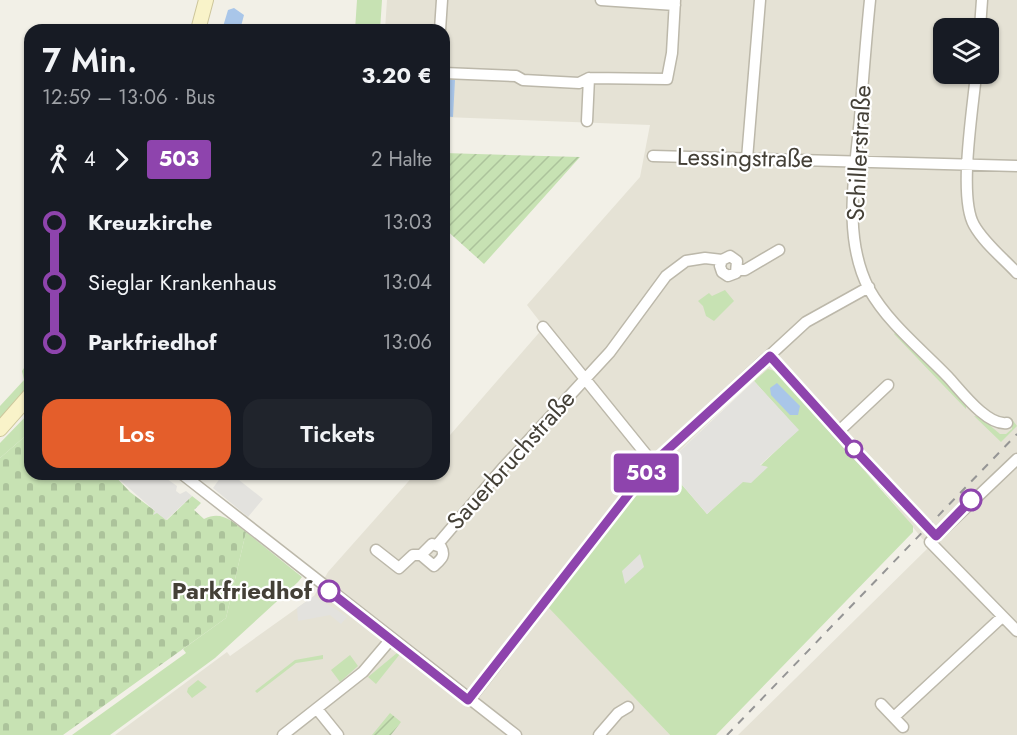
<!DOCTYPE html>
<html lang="de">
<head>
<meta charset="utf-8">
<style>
  :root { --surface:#171b24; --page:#20242c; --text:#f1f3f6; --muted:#9ea1a6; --accent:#e45e2b }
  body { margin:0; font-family:Jost,sans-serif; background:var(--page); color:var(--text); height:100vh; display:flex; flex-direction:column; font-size:22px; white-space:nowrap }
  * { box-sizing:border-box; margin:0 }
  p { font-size:20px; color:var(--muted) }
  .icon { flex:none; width:33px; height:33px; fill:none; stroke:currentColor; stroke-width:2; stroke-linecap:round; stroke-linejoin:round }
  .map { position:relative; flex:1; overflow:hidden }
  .sheet { position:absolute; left:24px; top:24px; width:426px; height:456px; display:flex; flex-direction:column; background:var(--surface); border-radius:18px; box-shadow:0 2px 4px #0004 }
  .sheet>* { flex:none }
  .badge { padding:0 12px; border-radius:4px; font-size:21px; line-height:39px }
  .fabs { position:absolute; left:933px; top:18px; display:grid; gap:12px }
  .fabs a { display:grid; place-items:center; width:66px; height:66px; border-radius:12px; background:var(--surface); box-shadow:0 2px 4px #0004; font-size:30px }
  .map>.badge { position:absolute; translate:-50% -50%; box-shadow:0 0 0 3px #fff }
  .legs { display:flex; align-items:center; gap:9px; height:66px; padding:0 18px; font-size:20px }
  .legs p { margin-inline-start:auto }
  .overview { display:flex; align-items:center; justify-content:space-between; height:102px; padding:0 18px }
  h1 { font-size:33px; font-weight:600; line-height:45px }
  .cta { display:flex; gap:12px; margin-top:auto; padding:12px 18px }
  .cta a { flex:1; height:69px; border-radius:18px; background:var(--accent); color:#fff; font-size:24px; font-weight:600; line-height:69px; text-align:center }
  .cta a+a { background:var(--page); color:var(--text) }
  ul { padding:0 18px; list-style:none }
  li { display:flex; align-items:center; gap:21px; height:60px; font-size:22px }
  li i { display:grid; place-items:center; width:9px; height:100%; margin:0 8px; background:currentColor }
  li i::after { content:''; width:15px; height:15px; margin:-8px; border:4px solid; border-radius:50%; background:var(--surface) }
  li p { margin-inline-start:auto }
  li:first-child i { background:linear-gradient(#0000 50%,currentColor 0) }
  li:last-child i { background:linear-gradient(currentColor 50%,#0000 0) }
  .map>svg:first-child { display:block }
  .residential { fill:#e5e2d5; fill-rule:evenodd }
  .green { fill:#c7e2b3 }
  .cemetery { fill:url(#cemetery-stones) }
  .garden { fill:url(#garden-furrows) }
  .parking { fill:#e3e2de }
  .water { fill:#a9c6e9 }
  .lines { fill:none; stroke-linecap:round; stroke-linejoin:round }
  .street-casing { stroke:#bcb8aa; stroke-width:13 }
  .secondary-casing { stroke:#cdc69b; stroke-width:16 }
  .street { stroke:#fff; stroke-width:10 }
  .secondary { stroke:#f9f3c9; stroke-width:14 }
  .rail { stroke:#959595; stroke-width:2; stroke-dasharray:8 8; stroke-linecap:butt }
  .line-1-casing { stroke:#fff; stroke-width:14 }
  .line-1 { stroke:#8e44ad; stroke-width:9 }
  .stop-1-dot { fill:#fff; stroke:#8e44ad; stroke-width:3 }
  .labels { text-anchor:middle; stroke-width:4.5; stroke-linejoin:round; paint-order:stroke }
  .street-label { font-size:24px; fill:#444037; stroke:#fff }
  .stop-label { font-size:24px; font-weight:bold; fill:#444037; stroke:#fff; text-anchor:end }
</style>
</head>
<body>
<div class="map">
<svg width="1017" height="735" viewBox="0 0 1017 735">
  <defs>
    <pattern id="cemetery-stones" width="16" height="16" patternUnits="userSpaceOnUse" patternTransform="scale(1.5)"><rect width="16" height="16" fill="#c7e2b3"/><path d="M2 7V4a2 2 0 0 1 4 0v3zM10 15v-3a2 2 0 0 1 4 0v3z" fill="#acc39b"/></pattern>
    <pattern id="garden-furrows" width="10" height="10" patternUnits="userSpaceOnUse" patternTransform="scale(1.5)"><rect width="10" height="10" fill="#c7e2b3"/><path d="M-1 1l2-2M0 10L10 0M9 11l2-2" fill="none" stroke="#acc39b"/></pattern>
  </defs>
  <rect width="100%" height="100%" fill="#f2f0e7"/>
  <!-- residential -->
  <path class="residential" d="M387,0H1017V735H738L929,547L881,488L836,440L755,378L665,465L652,472L549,607L670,735H115L227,652L230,656L314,596L328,572L415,474H444V442L544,327L527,305L640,177L650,125L444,117V30H385ZM944,28H988V74H944Z"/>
  <!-- green -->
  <path class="green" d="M357,0H382L380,30H355Z
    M725,290L734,301L714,321L706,316L703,306L698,301L709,293L712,296Z
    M897,331L966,403V409L894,334Z
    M24,368L30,379V386L0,423V406L24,380L22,371Z
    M768,369L778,372L913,526V532L716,735H670L548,607L652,472L665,465L707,514L743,481L767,467L760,466L798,430L754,381Z
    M30,412V432L0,458V443Z
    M974,416L980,417L1000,434H1006L1012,429L1011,418L1017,426L1001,442Z
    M246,532L302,577L298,582L215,658L110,735H72L186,653L183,649L226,618Z
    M397,653L400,654L376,684L368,677Z
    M323,655V659L296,663L257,693L255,691L295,660Z
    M350,655L358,666L340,682L331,670Z
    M198,680L207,687L192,698L187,692L188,688Z"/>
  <!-- cemetery -->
  <path class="cemetery" d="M30,432V474H100L105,478L113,474L130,492L167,520L192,496L201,503L194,510L204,519C221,510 232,521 246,532L226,618L63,735H0V458Z"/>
  <!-- garden -->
  <path class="garden" d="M444,153L580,157L484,264L444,228Z
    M390,713L401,722L391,735H372Z"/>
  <!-- parking -->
  <path class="parking" d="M754,381L799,430L760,465L768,467L751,483L743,482L707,514L665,465Z
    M113,474H160L177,486L176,491L180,494L186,491L192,496L166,520L157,513L153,515L155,511Z
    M223,474L230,480L234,476L263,499L248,517L213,488Z
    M640,554L644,567L625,584L622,571Z
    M314,596L337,610L347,617L341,624L330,615L298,621L297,608Z"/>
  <!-- water -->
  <path class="water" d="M234,8L244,15L240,30H222L228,10Z
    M444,79L455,80L453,117L444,116Z
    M777,383L800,406L798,415H790L771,395L770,388Z"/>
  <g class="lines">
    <defs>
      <path id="street" d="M601,0L675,5
        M870,0C866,39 863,79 860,118C855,173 842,237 869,289C888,323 921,349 948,377C961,391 987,426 1007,423
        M980,28L982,0
        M440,30L442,0
        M444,73L516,76L523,80L579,83L589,78L667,79L672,53L675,0
        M976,74C973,108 958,197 974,225C984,243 1003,258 1017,273
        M587,121L589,78
        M653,156L1017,166
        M747,159L760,0
        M738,270H745L779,250
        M543,327L653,463
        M770,356L853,449L936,536
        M838,432L888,385
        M1017,459L930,542L1017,631
        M182,474L516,735
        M437,545L502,469L610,352L666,276L686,261L705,258L722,260L730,256L737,261L736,273L728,276L722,272L720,266L722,260
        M376,550L399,568L413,555H421L432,544L441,547C446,556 441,559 434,566L421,555
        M469,700L653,463L806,322L869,287
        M881,704L903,727
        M317,709L338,735
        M894,717L1002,617
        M283,735L363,672L391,639
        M599,735L618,713L628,707"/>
      <path id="secondary" d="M198,30L206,0
        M0,429L30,395"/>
    </defs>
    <!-- street casing -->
    <use href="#street" class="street-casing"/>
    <!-- secondary casing -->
    <use href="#secondary" class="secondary-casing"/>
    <!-- street -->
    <use href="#street" class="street"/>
    <!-- secondary -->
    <use href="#secondary" class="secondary"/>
    <!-- rail -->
    <path class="rail" d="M727,735L1017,434"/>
  </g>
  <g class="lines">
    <defs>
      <path id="line-1" d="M329,591L468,700L653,463L770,356L854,449L936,536L971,500"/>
    </defs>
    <!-- line-1 casing -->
    <use href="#line-1" class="line-1-casing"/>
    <!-- line-1 -->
    <use href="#line-1" class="line-1"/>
  </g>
  <!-- markers -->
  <g class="stop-1-dot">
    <circle cx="854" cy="449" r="8"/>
    <circle cx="971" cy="500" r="10"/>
    <circle cx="329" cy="591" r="10"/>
  </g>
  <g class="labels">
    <!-- street labels -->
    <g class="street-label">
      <text transform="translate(859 153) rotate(-87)" y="8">Schillerstraße</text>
      <text transform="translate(745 158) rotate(1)" y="8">Lessingstraße</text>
      <text transform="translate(511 460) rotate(-48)" y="8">Sauerbruchstraße</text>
    </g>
    <!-- stop labels -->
    <g class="stop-label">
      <text x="312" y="599">Parkfriedhof</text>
    </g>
  </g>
</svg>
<div class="fabs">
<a><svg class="icon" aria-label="layers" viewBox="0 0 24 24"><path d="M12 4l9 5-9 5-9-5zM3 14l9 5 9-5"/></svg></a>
</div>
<b class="badge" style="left:646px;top:473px;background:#8e44ad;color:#fff">503</b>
<section class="sheet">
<div class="overview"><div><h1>7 Min.</h1><p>12:59 – 13:06 · Bus</p></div><b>3.20 €</b></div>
<div class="legs"><svg class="icon" aria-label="walk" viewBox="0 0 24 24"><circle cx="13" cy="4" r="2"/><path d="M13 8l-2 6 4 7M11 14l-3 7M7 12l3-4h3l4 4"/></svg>4<svg class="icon" aria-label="forward" viewBox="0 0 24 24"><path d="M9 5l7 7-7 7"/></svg><b class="badge" style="background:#8e44ad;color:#fff">503</b><p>2 Halte</p></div>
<ul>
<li><i style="color:#8e44ad"></i><b>Kreuzkirche</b><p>13:03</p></li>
<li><i style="color:#8e44ad"></i><span>Sieglar Krankenhaus</span><p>13:04</p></li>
<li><i style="color:#8e44ad"></i><b>Parkfriedhof</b><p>13:06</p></li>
</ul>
<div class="cta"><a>Los</a><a>Tickets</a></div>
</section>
</div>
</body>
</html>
